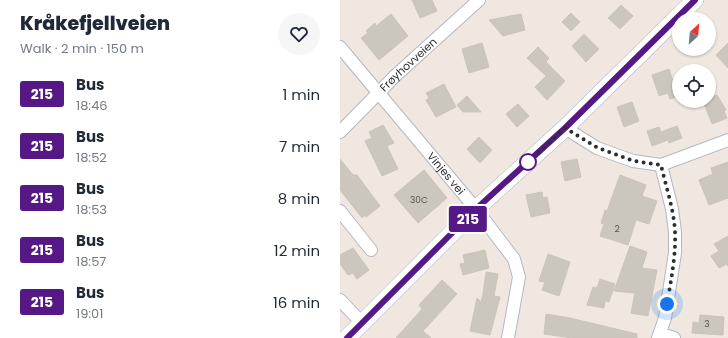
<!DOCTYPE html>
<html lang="en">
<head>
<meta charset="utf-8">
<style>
  :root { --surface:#fff; --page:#f6f6f7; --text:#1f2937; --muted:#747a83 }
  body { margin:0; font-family:Poppins,sans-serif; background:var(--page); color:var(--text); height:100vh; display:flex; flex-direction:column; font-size:15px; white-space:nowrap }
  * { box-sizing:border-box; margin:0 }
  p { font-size:13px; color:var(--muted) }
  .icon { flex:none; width:22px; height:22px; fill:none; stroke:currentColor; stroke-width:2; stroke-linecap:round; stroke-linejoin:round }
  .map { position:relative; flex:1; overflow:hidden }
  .sheet { display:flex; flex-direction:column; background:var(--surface); width:340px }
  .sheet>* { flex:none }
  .badge { padding:0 8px; border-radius:3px; font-size:14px; line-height:26px }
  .needle { width:26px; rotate:26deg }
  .controls { position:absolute; left:332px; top:12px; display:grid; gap:8px }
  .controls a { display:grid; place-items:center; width:44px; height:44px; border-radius:50%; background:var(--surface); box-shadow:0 1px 3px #0004; font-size:20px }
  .you { position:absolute; width:20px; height:20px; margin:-10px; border:3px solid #fff; border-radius:50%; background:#1a73e8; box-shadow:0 0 0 6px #1a73e833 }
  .map>.badge { position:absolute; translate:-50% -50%; box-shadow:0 0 0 2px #fff }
  .round { display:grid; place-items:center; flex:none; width:42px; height:42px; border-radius:21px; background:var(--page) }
  .summary { display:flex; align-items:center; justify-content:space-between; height:68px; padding:0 20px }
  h1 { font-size:19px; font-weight:800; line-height:30px }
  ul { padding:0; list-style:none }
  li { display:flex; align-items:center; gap:12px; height:52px; padding:0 20px }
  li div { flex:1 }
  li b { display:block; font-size:15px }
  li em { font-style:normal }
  li .badge { min-width:44px; font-weight:700; text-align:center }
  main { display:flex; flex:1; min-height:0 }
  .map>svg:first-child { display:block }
  .building { fill:#cbc6be; stroke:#ccc4b9 }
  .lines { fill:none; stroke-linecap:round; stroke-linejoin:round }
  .street-casing { stroke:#b4b7c2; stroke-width:14 }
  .secondary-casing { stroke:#b4b7c2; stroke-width:18 }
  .street { stroke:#fff; stroke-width:12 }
  .secondary { stroke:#fff; stroke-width:17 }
  .line-casing { stroke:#fff; stroke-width:9 }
  .line { stroke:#561885; stroke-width:6 }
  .walk { stroke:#2e2e2e; stroke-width:4; stroke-dasharray:0 7.2 }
  .stop-dot { fill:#fff; stroke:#561885; stroke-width:2 }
  .labels { text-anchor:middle; stroke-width:3; stroke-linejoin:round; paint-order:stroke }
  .number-label { font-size:9px; fill:#555452 }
  .street-label { font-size:11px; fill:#2e2e2e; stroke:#fff }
</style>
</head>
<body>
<main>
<section class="sheet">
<div class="summary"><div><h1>Kråkefjellveien</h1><p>Walk · 2 min · 150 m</p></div><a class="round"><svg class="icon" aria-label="heart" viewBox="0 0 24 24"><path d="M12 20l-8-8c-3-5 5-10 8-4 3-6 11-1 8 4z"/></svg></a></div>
<ul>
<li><span class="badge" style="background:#561885;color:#fff">215</span><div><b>Bus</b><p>18:46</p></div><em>1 min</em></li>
<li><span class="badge" style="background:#561885;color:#fff">215</span><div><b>Bus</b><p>18:52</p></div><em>7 min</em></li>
<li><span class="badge" style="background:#561885;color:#fff">215</span><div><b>Bus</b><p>18:53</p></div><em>8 min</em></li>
<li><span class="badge" style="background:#561885;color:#fff">215</span><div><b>Bus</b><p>18:57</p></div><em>12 min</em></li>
<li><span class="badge" style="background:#561885;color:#fff">215</span><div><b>Bus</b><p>19:01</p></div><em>16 min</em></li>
</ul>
</section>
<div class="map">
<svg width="388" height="338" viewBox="0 0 388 338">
  <rect width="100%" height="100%" fill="#f0e8e0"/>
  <!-- building -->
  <path class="building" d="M72,0H92L97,11L80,18Z
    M281,5L293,16L280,29L268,18Z
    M231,13L240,22L231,31L222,22Z
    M51,14L68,36L39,60L21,38L28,33L26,31L35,23L36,26Z
    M181,14L185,30L163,36L149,20Z
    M244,34L259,49L246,62L232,46Z
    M142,43L149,67L129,73L122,49Z
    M388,43V68L376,55Z
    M198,47L209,58L206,62L225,81L207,100L195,87L206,76L187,58Z
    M329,69L334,84L339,82V96L330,99L328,93L319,96L312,75Z
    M104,84L116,107L96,117L86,100L89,98L86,93Z
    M377,95L386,110L384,111L387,118L372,124L363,101H369V98Z
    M127,96L141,112H123L117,105Z
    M292,102L299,121L284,127L277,107Z
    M178,104L189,116L177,127L166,114Z
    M43,125L54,143L47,146L58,169L42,176L25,141L32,138L29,132Z
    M337,126L342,138L329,143L328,140L312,146L307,131L319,127L321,132Z
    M139,137L152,150L140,163L127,149Z
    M0,159L13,175H17L40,206L26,217L25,215L22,218L0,190Z
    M237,159L241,177L225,181L221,162Z
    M388,162V198L369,205L359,180L373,174L371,168Z
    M84,170L107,198L78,223L54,195Z
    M280,175L306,185L302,196L317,201L309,224L296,220L288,245L260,236L264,224L261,223L265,210L267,211Z
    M202,192L203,198L207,197L210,213L191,217L186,195Z
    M388,236V266L387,264L379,268L371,256L379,251L374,244Z
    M290,246L307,252L302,268L317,270L308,316L291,313L295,293L274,291Z
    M13,248L29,270L17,279L13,273L8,275L0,264V255Z
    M145,250L149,268L123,275L120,264L125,263L123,255Z
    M208,254L230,262L219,296L202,290L205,282L199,281Z
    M146,272L158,274L154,296L160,297L150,335L130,331L137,298L141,302L143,294Z
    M260,279L275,284L269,302L265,301L264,308L247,305L253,287L257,288Z
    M102,280L117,294L83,331L91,338H56L82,309L79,305Z
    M206,314L230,318L297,334V338H232L204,334Z
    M360,315L384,317L383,335L352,333L353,322L359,323Z"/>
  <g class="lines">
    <defs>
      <g id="street">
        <path id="s1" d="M0,47L136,209L174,259L179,277L168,338"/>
        <path d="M225,128L257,148L293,161L321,165L388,140"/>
        <path id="s2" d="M0,132L55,76L139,0"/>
        <path d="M0,211L31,250"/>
        <path d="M0,300L21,322"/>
        <path d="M321,334L334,338"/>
        <path d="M318,338L325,318L335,253V232L332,209L321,165"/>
      </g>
      <path id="secondary" d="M7,338L136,209L225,128L355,0"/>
    </defs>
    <!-- street casing -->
    <use href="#street" class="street-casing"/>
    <!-- secondary casing -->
    <use href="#secondary" class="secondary-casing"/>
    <!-- street -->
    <use href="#street" class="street"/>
    <!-- secondary -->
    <use href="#secondary" class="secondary"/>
  </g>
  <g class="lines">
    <defs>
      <path id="line" d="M7,338L136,209L225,128L355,0"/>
    </defs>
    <!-- line casing -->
    <use href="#line" class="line-casing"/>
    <!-- line -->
    <use href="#line" class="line"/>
    <!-- walk -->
    <path class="walk" d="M188,162L225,128L258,148L294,161L321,165C326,187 334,210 335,232C336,256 331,280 327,304"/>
  </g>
  <!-- markers -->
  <circle class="stop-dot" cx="188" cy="162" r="8"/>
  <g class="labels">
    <!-- number labels -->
    <g class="number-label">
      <text x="79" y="203">30C</text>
      <text x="277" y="232">2</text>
      <text x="367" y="327">3</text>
    </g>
    <!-- street labels -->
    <g class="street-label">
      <text dy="4" stroke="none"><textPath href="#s2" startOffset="96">Frøyhovveien</textPath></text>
      <text dy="4" stroke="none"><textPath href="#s1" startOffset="165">Vinjes vei</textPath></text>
    </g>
  </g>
</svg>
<div class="controls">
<a><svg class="needle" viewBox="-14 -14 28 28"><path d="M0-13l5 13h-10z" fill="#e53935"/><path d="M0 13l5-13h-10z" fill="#747a83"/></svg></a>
<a><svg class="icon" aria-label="locate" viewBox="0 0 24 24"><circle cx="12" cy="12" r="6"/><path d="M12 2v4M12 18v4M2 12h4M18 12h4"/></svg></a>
</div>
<div class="you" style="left:327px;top:304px"></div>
<b class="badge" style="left:128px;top:219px;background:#561885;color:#fff">215</b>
</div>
</main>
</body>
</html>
